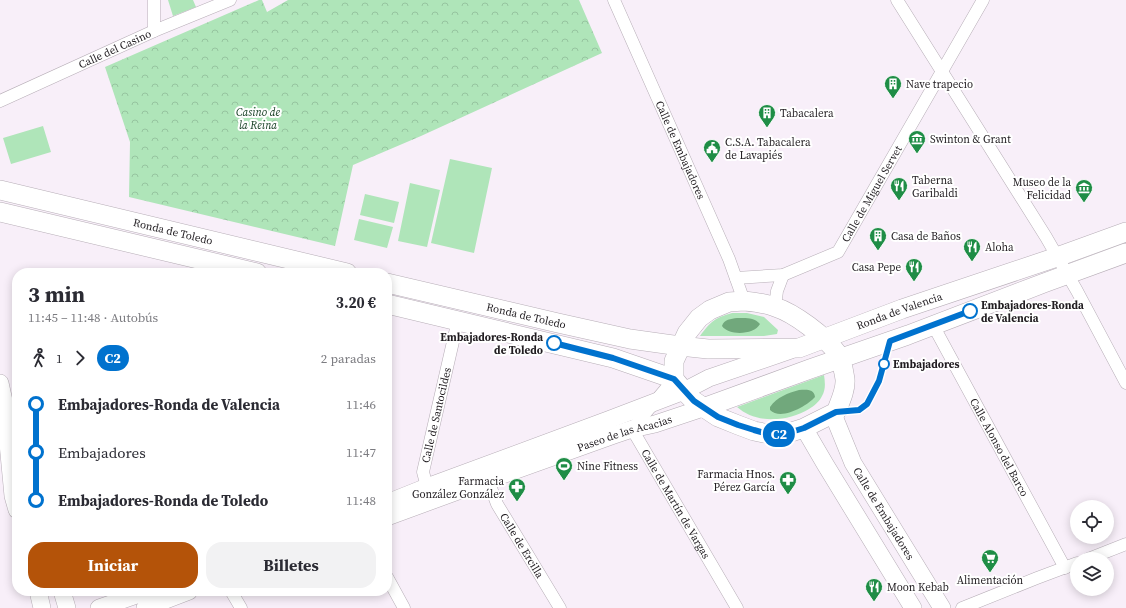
<!DOCTYPE html>
<html lang="es">
<head>
<meta charset="utf-8">
<style>
  :root { --surface:#fff; --page:#f2f2f3; --text:#2b2b33; --muted:#7c7c81; --accent:#b45309 }
  body { margin:0; font-family:"Source Serif 4",serif; background:var(--page); color:var(--text); height:100vh; display:flex; flex-direction:column; font-size:15px; white-space:nowrap }
  * { box-sizing:border-box; margin:0 }
  p { font-size:13px; color:var(--muted) }
  .icon { flex:none; width:22px; height:22px; fill:none; stroke:currentColor; stroke-width:2; stroke-linecap:round; stroke-linejoin:round }
  .map { position:relative; flex:1; overflow:hidden }
  .sheet { position:absolute; left:12px; top:268px; width:380px; height:328px; display:flex; flex-direction:column; background:var(--surface); border-radius:16px; box-shadow:0 2px 10px #0003 }
  .sheet>* { flex:none }
  .badge { padding:0 8px; border-radius:13px; font-size:14px; line-height:26px }
  .fabs { position:absolute; left:1070px; top:500px; display:grid; gap:8px }
  .fabs a { display:grid; place-items:center; width:44px; height:44px; border-radius:50%; background:var(--surface); box-shadow:0 2px 10px #0003; font-size:20px }
  .map>.badge { position:absolute; translate:-50% -50%; box-shadow:0 0 0 2px #fff }
  .legs { display:flex; align-items:center; gap:6px; height:44px; padding:0 16px; font-size:13px }
  .legs p { margin-inline-start:auto }
  .overview { display:flex; align-items:center; justify-content:space-between; height:68px; padding:0 16px }
  h1 { font-size:22px; font-weight:700; line-height:30px }
  .primary-button { display:flex; gap:8px; margin-top:auto; padding:8px 16px }
  .primary-button a { flex:1; height:46px; border-radius:16px; background:var(--accent); color:#fff; font-size:16px; font-weight:700; line-height:46px; text-align:center }
  .primary-button a+a { background:var(--page); color:var(--text) }
  ul { padding:0 16px; list-style:none }
  li { display:flex; align-items:center; gap:14px; height:48px; font-size:15px }
  li i { display:grid; place-items:center; width:6px; height:100%; margin:0 5px; background:currentColor }
  li i::after { content:''; width:10px; height:10px; margin:-5px; border:3px solid; border-radius:50%; background:var(--surface) }
  li p { margin-inline-start:auto }
  li:first-child i { background:linear-gradient(#0000 50%,currentColor 0) }
  li:last-child i { background:linear-gradient(currentColor 50%,#0000 0) }
  .map>svg:first-child { display:block }
  .green { fill:#afe5b9 }
  .park { fill:url(#park-crowns) }
  .water { fill:#71a87c }
  .lines { fill:none; stroke-linecap:round; stroke-linejoin:round }
  .street-casing { stroke:#b7aeb7; stroke-width:13 }
  .secondary-casing { stroke:#b7aeb7; stroke-width:18 }
  .primary-casing { stroke:#b7aeb7; stroke-width:20 }
  .street { stroke:#fff; stroke-width:12 }
  .secondary { stroke:#fff; stroke-width:17 }
  .primary { stroke:#fff; stroke-width:19 }
  .line-1-casing { stroke:#fff; stroke-width:9 }
  .line-1 { stroke:#0072ce; stroke-width:6 }
  .stop-1-dot { fill:#fff; stroke:#0072ce; stroke-width:2 }
  .labels { text-anchor:middle; stroke-width:4; stroke-linejoin:round; paint-order:stroke }
  .street-label { font-size:11px; fill:#221e22; stroke:#fff }
  .poi-label { font-size:11px; fill:#221e22; stroke:#fff; text-anchor:start }
  .park-label { font-size:11px; font-style:italic; fill:#0b3619; stroke:#fff }
  .stop-label { font-size:11px; font-weight:bold; fill:#221e22; stroke:#fff; text-anchor:start }
</style>
</head>
<body>
<div class="map">
<svg width="1126" height="608" viewBox="0 0 1126 608">
  <defs>
    <pattern id="park-crowns" width="20" height="18" patternUnits="userSpaceOnUse"><rect width="20" height="18" fill="#afe5b9"/><path d="M2 6a3 3 0 1 1 6 0M12 15a3 3 0 1 1 6 0" fill="none" stroke="#96c49f"/></pattern>
  </defs>
  <rect width="100%" height="100%" fill="#f8eff9"/>
  <!-- green -->
  <path class="green" d="M168,0H193L196,7L173,16Z
    M43,126L51,152L11,164L3,138Z
    M450,159L492,168L474,253L431,243Z
    M410,183L440,190L427,247L398,241Z
    M365,194L399,202L394,223L360,215Z
    M359,219L393,227L387,248L354,240Z
    M732,313H747L764,317L778,330L777,334L764,336H700C711,321 715,318 732,313Z
    M824,375C825,382 826,389 822,396C820,401 814,406 809,409C788,422 756,424 737,407Z"/>
  <!-- park -->
  <path class="park" d="M259,0H262L267,12L288,0H579L602,53L421,136L353,165L335,246L129,197L130,142L105,67Z"/>
  <!-- water -->
  <path class="water" d="M737,318C746,318 754,317 760,324C754,335 729,336 722,326C724,319 731,319 737,318Z
    M799,390C805,390 814,388 815,397C807,406 781,421 770,410V407C777,397 788,393 799,390Z"/>
  <g class="lines">
    <defs>
      <g id="street">
        <path d="M154,0V31"/>
        <path id="s1" d="M614,0L729,259L744,301"/>
        <path d="M897,0L1046,237L1077,291L1126,383"/>
        <path id="s2" d="M0,101L154,31L230,0"/>
        <path id="s3" d="M736,278L783,275L838,252L983,0"/>
        <path d="M775,307L777,291L783,275"/>
        <path id="s4" d="M933,325L1065,568"/>
        <path id="s5" d="M674,379L632,429L737,608"/>
        <path id="s6" d="M488,480L497,504L560,608"/>
        <path id="s7" d="M427,487L423,472L458,320"/>
        <path d="M1088,559L1126,544"/>
        <path d="M387,577L404,608"/>
        <path d="M231,591L241,608"/>
        <path d="M962,608L1037,578L1077,563"/>
      </g>
      <g id="secondary">
        <path d="M0,383L4,401L13,496L17,510"/>
        <path id="s8" d="M833,414L853,463L942,608"/>
        <path d="M804,428L825,464L913,608"/>
        <path d="M387,503L427,487L608,420L684,391L709,378L791,350"/>
        <path id="s9" d="M387,517L488,480L614,435L632,429L655,424L703,408"/>
        <path d="M38,591L42,608"/>
        <path d="M62,591L67,608"/>
        <path d="M99,608L148,591"/>
        <path d="M145,608L189,591"/>
      </g>
      <g id="primary">
        <path id="s10" d="M0,190L347,273"/>
        <path d="M0,212L257,273"/>
        <path id="s11" d="M387,283L558,323L630,339L680,346L708,349L799,348L902,309L1057,257L1126,232"/>
        <path d="M744,301C755,302 765,303 775,307C794,313 825,336 837,353C841,358 844,372 845,379C846,390 840,402 836,412L804,428L785,434H769L754,431L738,425L718,417L694,401L684,391L674,379V361L687,333L699,318L710,310L729,302Z"/>
        <path d="M387,304L613,358L674,379"/>
        <path d="M703,408L810,369L908,335L1044,283L1126,253"/>
      </g>
    </defs>
    <!-- street casing -->
    <use href="#street" class="street-casing"/>
    <!-- secondary casing -->
    <use href="#secondary" class="secondary-casing"/>
    <!-- primary casing -->
    <use href="#primary" class="primary-casing"/>
    <!-- street -->
    <use href="#street" class="street"/>
    <!-- secondary -->
    <use href="#secondary" class="secondary"/>
    <!-- primary -->
    <use href="#primary" class="primary"/>
  </g>
  <g class="lines">
    <defs>
      <path id="line-1" d="M554,343L613,358L674,379L694,401L718,417L738,425L754,430L768,434H785L804,428L836,412L859,410L867,404L879,381L890,341L970,311"/>
    </defs>
    <!-- line-1 casing -->
    <use href="#line-1" class="line-1-casing"/>
    <!-- line-1 -->
    <use href="#line-1" class="line-1"/>
  </g>
  <!-- icons -->
  <defs>
    <symbol id="building-pin" viewBox="-11 -11 22 30"><path d="M0 17L-7.5 6A9.5 9.5 0 1 1 7.5 6Z" fill="#1f8d46" stroke="#fff"/><path d="M-4-6H4V6H1V3H-1V6H-4ZM-2.5-4.3h1.7v1.8h-1.7ZM.8-4.3h1.7v1.8H.8ZM-2.5-1h1.7V.8h-1.7ZM.8-1h1.7V.8H.8Z" fill="#fff"/></symbol>
    <symbol id="museum-pin" viewBox="-11 -11 22 30"><path d="M0 17L-7.5 6A9.5 9.5 0 1 1 7.5 6Z" fill="#1f8d46" stroke="#fff"/><path d="M0-6L6-3V-2H-6V-3ZM-5-1h2V3h-2ZM-1-1h2V3h-2ZM3-1h2V3H3ZM-6 4H6V6H-6Z" fill="#fff"/></symbol>
    <symbol id="civic-pin" viewBox="-11 -11 22 30"><path d="M0 17L-7.5 6A9.5 9.5 0 1 1 7.5 6Z" fill="#1f8d46" stroke="#fff"/><path d="M-.6-6.5H3V-4.5H.6V-3L4-1V1h2V6H-6V1h2V-1L-.6-3ZM-1.2 2.5V6h2.4V2.5Z" fill="#fff"/></symbol>
    <symbol id="restaurant-pin" viewBox="-11 -11 22 30"><path d="M0 17L-7.5 6A9.5 9.5 0 1 1 7.5 6Z" fill="#1f8d46" stroke="#fff"/><path d="M-5-6h1v4h1v-4h1v4h1v-4h1v5L-1.5 .5V6h-2V.5L-5-1ZM5-6V6H3V1.5H1.5Q1.5-4 5-6Z" fill="#fff"/></symbol>
    <symbol id="stadium-pin" viewBox="-11 -11 22 30"><path d="M0 17L-7.5 6A9.5 9.5 0 1 1 7.5 6Z" fill="#1f8d46" stroke="#fff"/><path d="M0-5a6.5 5 0 1 0 0 10a6.5 5 0 1 0 0-10ZM-3.5-1.8h7v3.6h-7Z" fill="#fff"/></symbol>
    <symbol id="pharmacy-pin" viewBox="-11 -11 22 30"><path d="M0 17L-7.5 6A9.5 9.5 0 1 1 7.5 6Z" fill="#1f8d46" stroke="#fff"/><path d="M-2-6h4v4h4v4h-4v4h-4v-4h-4v-4h4Z" fill="#fff"/></symbol>
    <symbol id="supermarket-pin" viewBox="-11 -11 22 30"><path d="M0 17L-7.5 6A9.5 9.5 0 1 1 7.5 6Z" fill="#1f8d46" stroke="#fff"/><path d="M-6-5.5h2.5l.6 2H6L4.5 2H-2.5L-4.4-4H-6ZM-1.5 3.2a1.3 1.3 0 1 0 .1 0ZM3 3.2a1.3 1.3 0 1 0 .1 0Z" fill="#fff"/></symbol>
  </defs>
  <g fill-rule="evenodd">
    <use href="#building-pin" x="883" y="74" width="20" height="27"/>
    <use href="#building-pin" x="757" y="103" width="20" height="27"/>
    <use href="#museum-pin" x="907" y="129" width="20" height="27"/>
    <use href="#civic-pin" x="702" y="138" width="20" height="27"/>
    <use href="#restaurant-pin" x="889" y="176" width="20" height="27"/>
    <use href="#museum-pin" x="1074" y="178" width="20" height="27"/>
    <use href="#building-pin" x="868" y="226" width="20" height="27"/>
    <use href="#restaurant-pin" x="962" y="237" width="20" height="27"/>
    <use href="#restaurant-pin" x="904" y="257" width="20" height="27"/>
    <use href="#stadium-pin" x="554" y="456" width="20" height="27"/>
    <use href="#pharmacy-pin" x="778" y="470" width="20" height="27"/>
    <use href="#pharmacy-pin" x="507" y="477" width="20" height="27"/>
    <use href="#supermarket-pin" x="980" y="548" width="20" height="27"/>
    <use href="#restaurant-pin" x="864" y="577" width="20" height="27"/>
  </g>
  <!-- markers -->
  <g class="stop-1-dot">
    <circle cx="970" cy="311" r="7"/>
    <circle cx="554" cy="343" r="7"/>
    <circle cx="884" cy="364" r="5"/>
  </g>
  <g class="labels">
    <!-- street labels -->
    <g class="street-label">
      <text dy="4" stroke="none"><textPath href="#s2" startOffset="126">Calle del Casino</textPath></text>
      <text dy="4" stroke="none"><textPath href="#s1" startOffset="164">Calle de Embajadores</textPath></text>
      <text dy="4" stroke="none"><textPath href="#s3" startOffset="174">Calle de Miguel Servet</textPath></text>
      <text dy="4" stroke="none"><textPath href="#s10" startOffset="178">Ronda de Toledo</textPath></text>
      <text dy="4" stroke="none"><textPath href="#s11" startOffset="526">Ronda de Valencia</textPath></text>
      <text dy="4" stroke="none"><textPath href="#s11" startOffset="143">Ronda de Toledo</textPath></text>
      <text dy="4" stroke="none"><textPath href="#s7" startOffset="74">Calle de Santocildes</textPath></text>
      <text dy="4" stroke="none"><textPath href="#s9" startOffset="252">Paseo de las Acacias</textPath></text>
      <text dy="4" stroke="none"><textPath href="#s4" startOffset="139">Calle Alonso del Barco</textPath></text>
      <text dy="4" stroke="none"><textPath href="#s5" startOffset="152">Calle de Martín de Vargas</textPath></text>
      <text dy="4" stroke="none"><textPath href="#s8" startOffset="112">Calle de Embajadores</textPath></text>
      <text dy="4" stroke="none"><textPath href="#s6" startOffset="74">Calle de Ercilla</textPath></text>
    </g>
    <!-- poi labels -->
    <g class="poi-label">
      <text x="906" y="88">Nave trapecio</text>
      <text x="780" y="117">Tabacalera</text>
      <text x="930" y="143">Swinton &amp; Grant</text>
      <text x="725" y="146">C.S.A. Tabacalera<tspan x="725" dy="13">de Lavapiés</tspan></text>
      <text x="912" y="184">Taberna<tspan x="912" dy="13">Garibaldi</tspan></text>
      <text x="1071" y="186" text-anchor="end">Museo de la<tspan x="1071" dy="13">Felicidad</tspan></text>
      <text x="891" y="240">Casa de Baños</text>
      <text x="985" y="251">Aloha</text>
      <text x="901" y="271" text-anchor="end">Casa Pepe</text>
      <text x="577" y="470">Nine Fitness</text>
      <text x="775" y="478" text-anchor="end">Farmacia Hnos.<tspan x="775" dy="13">Pérez García</tspan></text>
      <text x="504" y="485" text-anchor="end">Farmacia<tspan x="504" dy="13">González González</tspan></text>
      <text x="990" y="584" text-anchor="middle">Alimentación</text>
      <text x="887" y="591">Moon Kebab</text>
    </g>
    <!-- park labels -->
    <g class="park-label">
      <text x="258" y="116">Casino de<tspan x="258" dy="13">la Reina</tspan></text>
    </g>
    <!-- stop labels -->
    <g class="stop-label">
      <text x="981" y="309">Embajadores-Ronda<tspan x="981" dy="13">de Valencia</tspan></text>
      <text x="543" y="341" text-anchor="end">Embajadores-Ronda<tspan x="543" dy="13">de Toledo</tspan></text>
      <text x="893" y="368">Embajadores</text>
    </g>
  </g>
</svg>
<div class="fabs">
<a><svg class="icon" aria-label="locate" viewBox="0 0 24 24"><circle cx="12" cy="12" r="6"/><path d="M12 2v4M12 18v4M2 12h4M18 12h4"/></svg></a>
<a><svg class="icon" aria-label="layers" viewBox="0 0 24 24"><path d="M12 4l9 5-9 5-9-5zM3 14l9 5 9-5"/></svg></a>
</div>
<b class="badge" style="left:779px;top:434px;background:#0072ce;color:#fff">C2</b>
<section class="sheet">
<div class="overview"><div><h1>3 min</h1><p>11:45 – 11:48 · Autobús</p></div><b>3.20 €</b></div>
<div class="legs"><svg class="icon" aria-label="walk" viewBox="0 0 24 24"><circle cx="13" cy="4" r="2"/><path d="M13 8l-2 6 4 7M11 14l-3 7M7 12l3-4h3l4 4"/></svg>1<svg class="icon" aria-label="forward" viewBox="0 0 24 24"><path d="M9 5l7 7-7 7"/></svg><b class="badge" style="background:#0072ce;color:#fff">C2</b><p>2 paradas</p></div>
<ul>
<li><i style="color:#0072ce"></i><b>Embajadores-Ronda de Valencia</b><p>11:46</p></li>
<li><i style="color:#0072ce"></i><span>Embajadores</span><p>11:47</p></li>
<li><i style="color:#0072ce"></i><b>Embajadores-Ronda de Toledo</b><p>11:48</p></li>
</ul>
<div class="primary-button"><a>Iniciar</a><a>Billetes</a></div>
</section>
</div>
</body>
</html>
